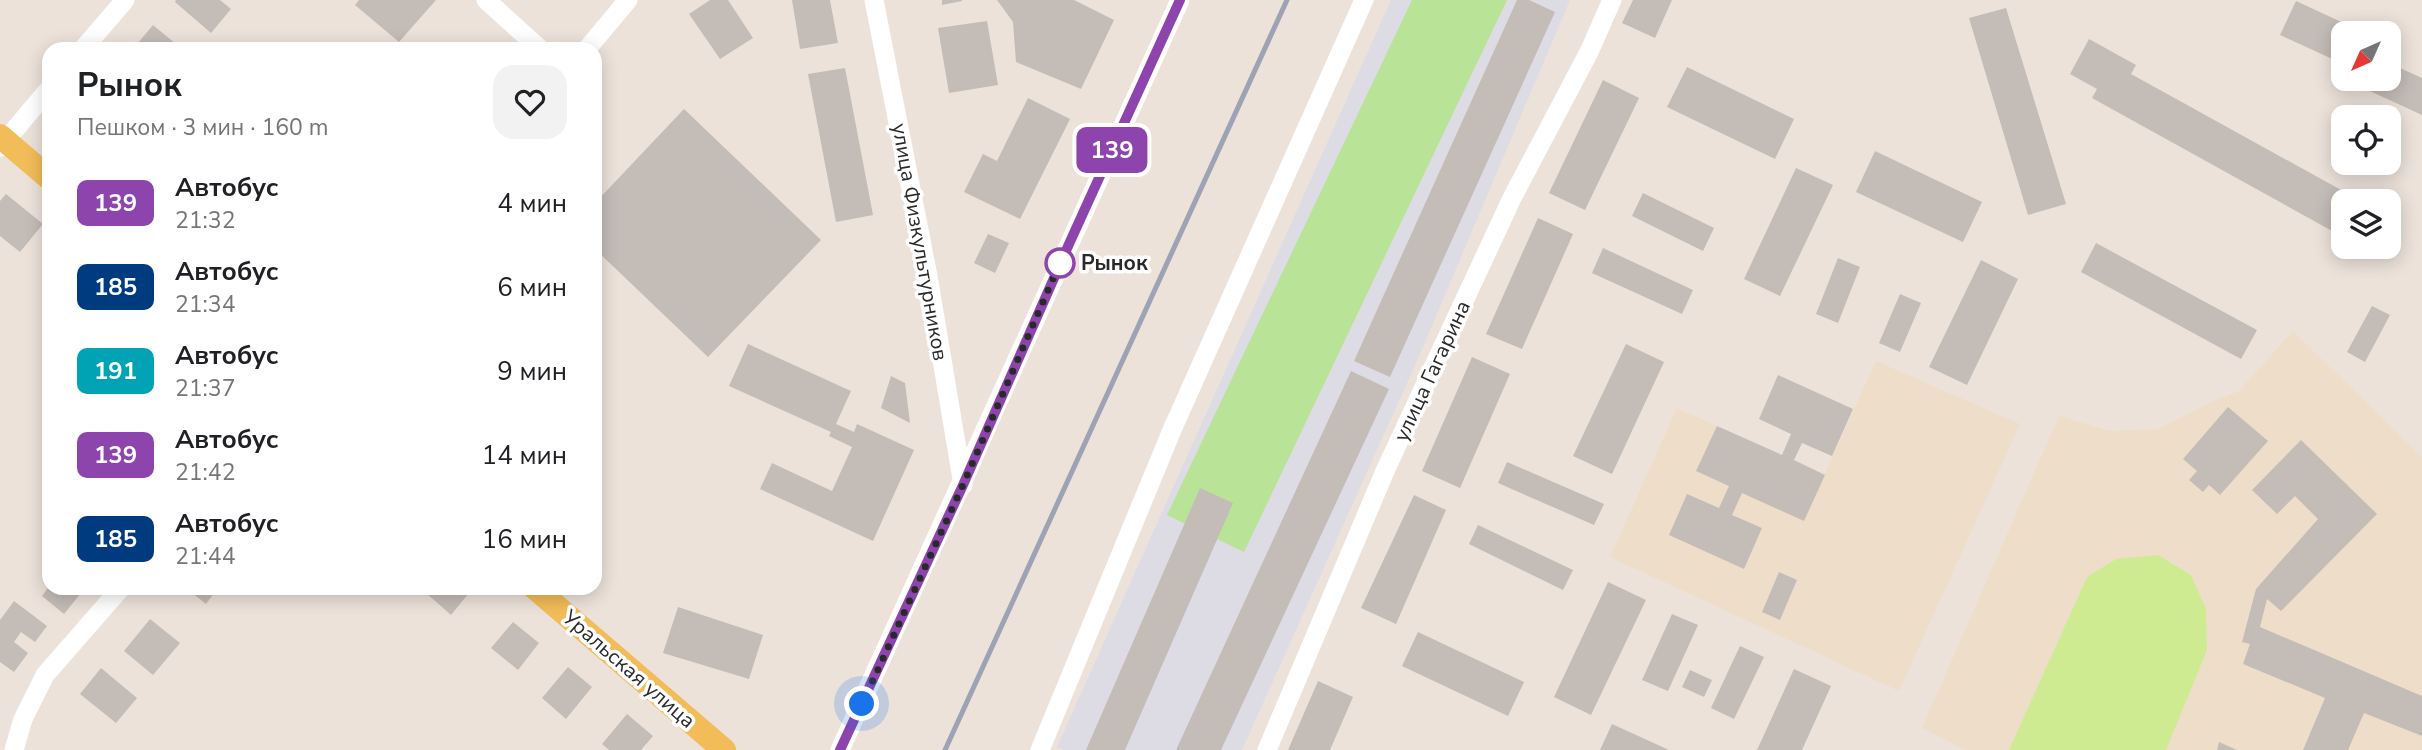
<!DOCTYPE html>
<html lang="ru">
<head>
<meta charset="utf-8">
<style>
  :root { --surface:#fff; --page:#f2f2f2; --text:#202124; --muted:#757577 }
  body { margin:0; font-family:"Nunito Sans",sans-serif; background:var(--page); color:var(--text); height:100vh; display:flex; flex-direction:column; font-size:26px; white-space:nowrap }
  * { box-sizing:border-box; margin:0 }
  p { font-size:23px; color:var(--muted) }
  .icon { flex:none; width:38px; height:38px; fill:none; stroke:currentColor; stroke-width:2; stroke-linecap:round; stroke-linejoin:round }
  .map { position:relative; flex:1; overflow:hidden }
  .side { position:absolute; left:42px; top:42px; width:560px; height:553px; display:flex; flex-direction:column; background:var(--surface); border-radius:21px; box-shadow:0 4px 18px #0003 }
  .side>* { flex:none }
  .badge { padding:0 14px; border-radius:10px; font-size:24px; line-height:46px }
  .needle { width:46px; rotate:225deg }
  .controls { position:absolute; left:2331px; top:21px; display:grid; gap:14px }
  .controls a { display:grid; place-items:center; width:70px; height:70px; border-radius:14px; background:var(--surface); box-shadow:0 4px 18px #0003; font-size:35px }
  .you { position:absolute; width:35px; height:35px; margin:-18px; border:5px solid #fff; border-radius:50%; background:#1a73e8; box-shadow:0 0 0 10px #1a73e833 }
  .map>.badge { position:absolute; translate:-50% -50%; box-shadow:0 0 0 4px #fff }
  .round { display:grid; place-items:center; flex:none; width:74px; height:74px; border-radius:21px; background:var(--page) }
  .overview { display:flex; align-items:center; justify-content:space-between; height:119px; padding:0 35px }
  h1 { font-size:33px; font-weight:700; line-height:52px }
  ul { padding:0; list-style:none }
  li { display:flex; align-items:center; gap:21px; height:84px; padding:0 35px }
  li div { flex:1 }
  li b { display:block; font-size:26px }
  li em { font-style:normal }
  li .badge { min-width:77px; font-weight:700; text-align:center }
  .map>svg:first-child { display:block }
  .industrial { fill:#dddbe4 }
  .education { fill:#eedec9 }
  .green { fill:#b9e396 }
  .pitch { fill:#cfeb91 }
  .building { fill:#c4bcb7 }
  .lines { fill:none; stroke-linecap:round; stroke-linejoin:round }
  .minor { stroke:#fff; stroke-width:19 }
  .major { stroke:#f2bc59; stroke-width:24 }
  .rail { stroke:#9da3b4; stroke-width:5 }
  .line-casing { stroke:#fff; stroke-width:16 }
  .line { stroke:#8e44ad; stroke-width:10 }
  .walk { stroke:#292929; stroke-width:7; stroke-dasharray:0 12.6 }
  .stop-dot { fill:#fff; stroke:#8e44ad; stroke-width:3.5 }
  .labels { text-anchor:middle; stroke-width:7; stroke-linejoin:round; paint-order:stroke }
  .street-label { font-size:21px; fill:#292929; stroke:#fff }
  .stop-label { font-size:21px; font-weight:bold; fill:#292929; stroke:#fff; text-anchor:start }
</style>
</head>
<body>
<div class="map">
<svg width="2422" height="750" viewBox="0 0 2422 750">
  <rect width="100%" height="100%" fill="#ece2da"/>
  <!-- industrial -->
  <path class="industrial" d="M1391,0H1570L1417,361L1242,750H1064L1057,747Z"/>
  <!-- education -->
  <path class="education" d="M2293,331L2422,457V750H1966L1922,728L2059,416L2110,431L2158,429L2215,400L2239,391Z
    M1876,361L2020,424L1899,691L1610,557L1677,408L1824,475Z"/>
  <!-- green -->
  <path class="green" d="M1412,0H1507L1244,552L1167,515Z"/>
  <!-- pitch -->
  <path class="pitch" d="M2158,555L2191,575L2206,609L2207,650L2166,750H2009L2087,577L2116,559Z"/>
  <!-- building -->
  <path class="building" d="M176,0H220L231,9L211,33L175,2Z
    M359,0H436L399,42L355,5Z
    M710,0H728L753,38L720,59L689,14Z
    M792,0H830L838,43L800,49Z
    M942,0H962V1L942,5Z
    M997,0H1074L1114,20L1081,89L1016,62L1013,22Z
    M1517,0H1529L1555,12L1390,377L1354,361Z
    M1633,0H1672L1655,38L1622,23Z
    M2296,1L2350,26L2347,33H2343V78L2336,75L2341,63L2280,35Z
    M2006,8L2066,204L2028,215L1969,18Z
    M987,21L998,85L949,93L938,28Z
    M153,25L182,49H133Z
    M2089,39L2136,65L2131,74L2361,201H2343V237L2092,98L2097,89L2070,74Z
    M2389,63L2422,78V115L2344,79H2389Z
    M1687,67L1794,119L1775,159L1667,107Z
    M845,68L873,215L836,222L808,74Z
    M1603,80L1639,98L1585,210L1549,193Z
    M1028,98L1070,119L1020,219L964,192L983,154L997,161Z
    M684,109L821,240L708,357L595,249V203Z
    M1875,151L1982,202L1963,242L1856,192Z
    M1796,168L1833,185L1780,296L1744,279Z
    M1643,193L1714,228L1703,251L1632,216Z
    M6,194L43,224L20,252L0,236V201Z
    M1538,218L1573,234L1522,349L1486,334Z
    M988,234L1009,243L995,273L974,263Z
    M2096,243L2257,330L2241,359L2081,272Z
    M1603,248L1693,290L1682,314L1592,273Z
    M1838,258L1860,267L1838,323L1816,314Z
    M1981,260L2018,279L1967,385L1929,367Z
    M1900,294L1921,303L1900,352L1879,343Z
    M2372,306L2390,315L2365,362L2347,352Z
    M748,344L851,391L836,424L854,432L857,424L914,450L873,541L760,489L772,463L832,491L852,447L829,436L831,432L729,386Z
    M1626,344L1664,362L1612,474L1573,456Z
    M1472,357L1510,374L1460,488L1422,471Z
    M1351,371L1389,389L1221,750H1176Z
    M1778,375L1853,409L1832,456L1802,443L1794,460L1825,475L1804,521L1742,493L1732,515L1762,528L1744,569L1669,535L1687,494L1719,508L1729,486L1696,471L1717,426L1782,455L1791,434L1759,419Z
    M891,376L905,383L910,423L881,408Z
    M2228,407L2268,441L2220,495L2209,485L2203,492L2189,480L2197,471L2183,459Z
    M2301,440L2377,514L2281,611L2267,599L2260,627L2422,696V736L2364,713L2348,750H2303L2325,698L2243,664L2250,644L2242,642L2256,589L2318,519L2295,496L2277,514L2252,490Z
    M1507,462L1604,504L1594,525L1498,483Z
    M1200,488L1233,503L1125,750H1086Z
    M1414,495L1446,510L1396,624L1361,608Z
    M1478,525L1573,570L1563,590L1469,544Z
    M1779,572L1797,580L1780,620L1762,612Z
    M1608,582L1646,600L1591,715L1554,697Z
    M48,588H85L64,614L42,596Z
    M186,588H218L206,604Z
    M428,588H473L451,615L425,592Z
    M14,601L47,626L35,642L21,632L14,642L28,653L14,672L0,662V620Z
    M678,607L763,635L749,679L663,653Z
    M1672,614L1698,625L1668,691L1642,680Z
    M150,619L180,643L153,675L124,651Z
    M513,622L539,643L518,670L491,648Z
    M1418,632L1524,682L1508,716L1402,666Z
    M1740,646L1764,657L1734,719L1711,708Z
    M568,667L592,687L566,719L542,698Z
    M101,668L137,698L116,723L80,694Z
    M1794,669L1831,686L1802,750H1757Z
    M1690,670L1712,680L1704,697L1682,687Z
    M1318,681L1353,697L1330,750H1288Z
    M627,714L653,736L641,750H609L602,744Z
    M1612,724L1669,750H1600Z
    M2219,742L2237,750H2217Z"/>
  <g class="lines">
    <!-- minor -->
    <path class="minor" d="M486,0L540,49
      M874,0L928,276L963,485
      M83,49L125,0
      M587,49L628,0
      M0,147L49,89
      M14,750L23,719L45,675L121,588
      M840,750C955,501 1065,249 1180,0
      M1040,750L1172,430L1364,0
      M1267,750L1385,471L1512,198L1589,52L1612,0"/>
    <!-- major -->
    <path class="major" d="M0,136L49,178
      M535,588L724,750"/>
    <!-- rail -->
    <path class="rail" d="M945,750L1287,0"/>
  </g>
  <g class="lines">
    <defs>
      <path id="line" d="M840,750L963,485L1069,244L1180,0"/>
    </defs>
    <!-- line casing -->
    <use href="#line" class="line-casing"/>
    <!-- line -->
    <use href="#line" class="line"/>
    <!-- walk -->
    <path class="walk" d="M862,704L963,485L1060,263"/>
  </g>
  <!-- markers -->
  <circle class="stop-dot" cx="1060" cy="263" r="14"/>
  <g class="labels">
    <!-- street labels -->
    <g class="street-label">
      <text transform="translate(920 242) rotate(80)" y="7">улица Физкультурников</text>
      <text transform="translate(1432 371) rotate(-65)" y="7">улица Гагарина</text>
      <text transform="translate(629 669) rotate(41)" y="7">Уральская улица</text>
    </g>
    <!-- stop labels -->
    <g class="stop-label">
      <text x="1081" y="270">Рынок</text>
    </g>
  </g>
</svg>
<div class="controls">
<a><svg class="needle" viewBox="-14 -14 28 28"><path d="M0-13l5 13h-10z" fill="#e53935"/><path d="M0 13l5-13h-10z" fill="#757577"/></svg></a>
<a><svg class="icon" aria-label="locate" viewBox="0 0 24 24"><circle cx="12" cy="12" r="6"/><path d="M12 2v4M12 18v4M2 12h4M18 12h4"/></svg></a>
<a><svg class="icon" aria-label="layers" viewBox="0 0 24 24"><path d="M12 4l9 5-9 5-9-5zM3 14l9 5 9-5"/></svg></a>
</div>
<div class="you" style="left:862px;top:704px"></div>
<b class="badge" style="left:1112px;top:150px;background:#8e44ad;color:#fff">139</b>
<section class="side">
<div class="overview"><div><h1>Рынок</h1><p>Пешком · 3 мин · 160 m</p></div><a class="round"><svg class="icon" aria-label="heart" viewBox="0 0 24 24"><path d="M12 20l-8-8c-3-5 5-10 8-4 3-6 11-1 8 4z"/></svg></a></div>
<ul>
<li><span class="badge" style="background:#8e44ad;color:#fff">139</span><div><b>Автобус</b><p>21:32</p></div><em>4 мин</em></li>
<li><span class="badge" style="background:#003b80;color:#fff">185</span><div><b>Автобус</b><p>21:34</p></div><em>6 мин</em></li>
<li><span class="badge" style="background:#00a3b4;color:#fff">191</span><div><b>Автобус</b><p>21:37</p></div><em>9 мин</em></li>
<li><span class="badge" style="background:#8e44ad;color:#fff">139</span><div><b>Автобус</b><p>21:42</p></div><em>14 мин</em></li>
<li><span class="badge" style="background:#003b80;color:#fff">185</span><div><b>Автобус</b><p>21:44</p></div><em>16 мин</em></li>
</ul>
</section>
</div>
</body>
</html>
